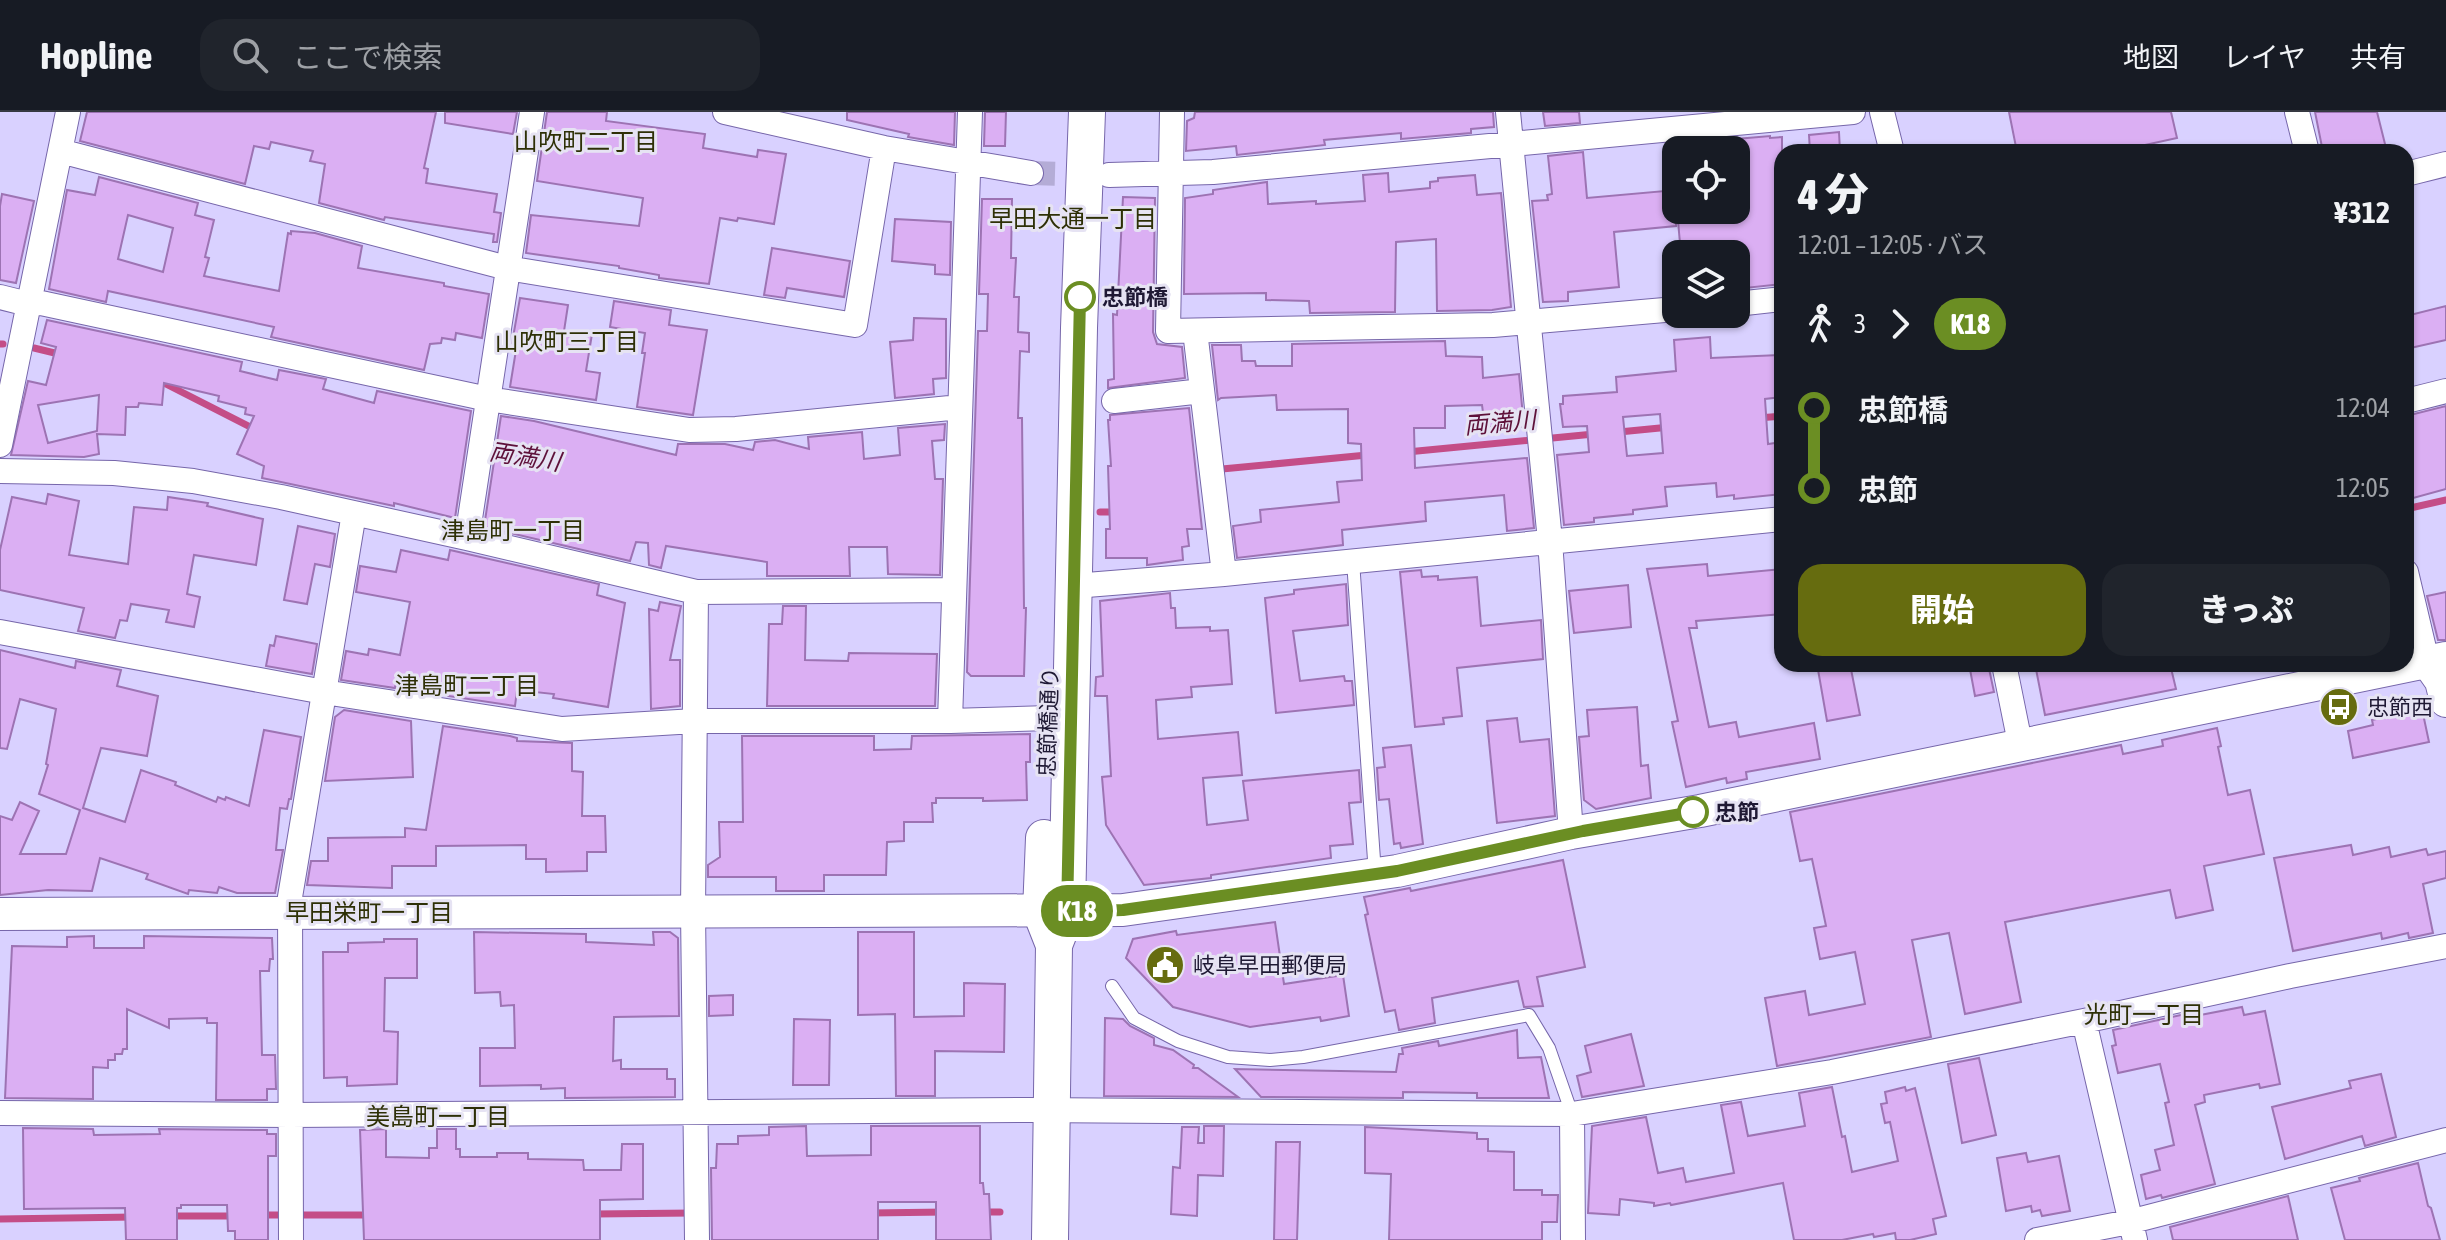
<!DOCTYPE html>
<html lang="ja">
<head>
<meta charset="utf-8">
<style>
  :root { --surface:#171b24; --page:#20242c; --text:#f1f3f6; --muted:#9ea1a6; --line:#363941; --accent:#666c0f }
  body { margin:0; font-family:"Asap Condensed","Noto Sans JP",sans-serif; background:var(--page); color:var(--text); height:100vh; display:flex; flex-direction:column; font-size:30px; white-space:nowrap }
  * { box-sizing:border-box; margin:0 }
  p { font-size:26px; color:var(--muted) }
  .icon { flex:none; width:44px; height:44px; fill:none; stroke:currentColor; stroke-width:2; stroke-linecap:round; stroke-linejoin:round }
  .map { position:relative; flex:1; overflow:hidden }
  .sheet { position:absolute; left:1774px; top:32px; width:640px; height:528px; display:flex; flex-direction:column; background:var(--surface); border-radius:24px; box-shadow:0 2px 6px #0004 }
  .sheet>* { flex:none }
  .badge { padding:0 16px; border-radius:26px; font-size:28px; line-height:52px }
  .fabs { position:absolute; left:1662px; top:24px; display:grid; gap:16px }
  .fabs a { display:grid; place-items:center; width:88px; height:88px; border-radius:16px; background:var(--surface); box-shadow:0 2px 6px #0004; font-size:40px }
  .map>.badge { position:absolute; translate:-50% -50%; box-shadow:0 0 0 4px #fff }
  .legs { display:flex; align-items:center; gap:12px; height:88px; padding:0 24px; font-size:26px }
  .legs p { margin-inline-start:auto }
  .headline { display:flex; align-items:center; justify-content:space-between; height:136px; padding:0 24px }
  h1 { font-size:44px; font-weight:800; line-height:60px }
  .action { display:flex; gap:16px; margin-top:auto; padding:16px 24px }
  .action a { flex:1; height:92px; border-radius:24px; background:var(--accent); color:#fff; font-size:32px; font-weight:800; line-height:92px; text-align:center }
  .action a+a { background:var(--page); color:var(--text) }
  ul { padding:0 24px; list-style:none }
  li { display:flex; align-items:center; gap:28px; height:80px; font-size:30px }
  li i { display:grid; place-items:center; width:12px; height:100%; margin:0 10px; background:currentColor }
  li i::after { content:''; width:20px; height:20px; margin:-10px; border:6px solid; border-radius:50%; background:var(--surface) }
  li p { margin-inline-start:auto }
  li:first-child i { background:linear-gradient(#0000 50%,currentColor 0) }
  li:last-child i { background:linear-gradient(currentColor 50%,#0000 0) }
  header { display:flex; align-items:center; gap:48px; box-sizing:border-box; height:112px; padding:0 40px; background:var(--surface); border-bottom:2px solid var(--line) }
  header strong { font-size:38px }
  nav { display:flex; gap:44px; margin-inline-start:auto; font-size:28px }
  .search { width:560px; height:72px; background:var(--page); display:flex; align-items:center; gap:20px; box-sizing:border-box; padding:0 28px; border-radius:24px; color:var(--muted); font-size:30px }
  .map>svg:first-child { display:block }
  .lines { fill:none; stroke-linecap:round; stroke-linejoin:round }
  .stream { stroke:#c44d87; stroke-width:7 }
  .building { fill:#dbaff3; stroke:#9d73b3; stroke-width:2; fill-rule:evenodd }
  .street-tunnel { stroke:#b4acd6; stroke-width:24; stroke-dasharray:24 12; stroke-linecap:butt }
  .lane-casing { stroke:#7666aa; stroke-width:14 }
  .street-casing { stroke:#7666aa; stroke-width:26 }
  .secondary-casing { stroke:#7666aa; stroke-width:34 }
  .primary-casing { stroke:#7666aa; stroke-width:38 }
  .lane { stroke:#fff; stroke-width:12 }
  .street { stroke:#fff; stroke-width:24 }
  .secondary { stroke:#fff; stroke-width:32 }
  .primary { stroke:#fff; stroke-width:36 }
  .line-1-casing { stroke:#fff; stroke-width:18 }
  .line-1 { stroke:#6b8e23; stroke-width:12 }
  .stop-1-dot { fill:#fff; stroke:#6b8e23; stroke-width:4 }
  .labels { text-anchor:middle; stroke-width:6; stroke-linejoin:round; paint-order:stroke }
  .stop-label { font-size:22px; font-weight:bold; fill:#1f1934; stroke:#e6e3f3; text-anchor:start }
  .poi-label { font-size:22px; fill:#1f1934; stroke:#e6e3f3; text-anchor:start }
  .street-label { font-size:22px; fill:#1f1934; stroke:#e6e3f3 }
  .neighbourhood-label { font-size:24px; fill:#2e3006; stroke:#e6e3f3 }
  .water-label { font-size:24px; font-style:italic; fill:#5e113a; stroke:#e6e3f3 }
</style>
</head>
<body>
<header>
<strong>Hopline</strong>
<div class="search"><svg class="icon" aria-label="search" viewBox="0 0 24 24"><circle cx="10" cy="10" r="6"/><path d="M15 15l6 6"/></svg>ここで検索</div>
<nav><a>地図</a><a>レイヤ</a><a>共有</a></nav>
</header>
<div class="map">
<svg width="2446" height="1128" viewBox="0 0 2446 1128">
  <rect width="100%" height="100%" fill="#d9d1ff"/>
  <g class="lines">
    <!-- stream -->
    <path class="stream" d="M0,232H3
      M34,236L63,243
      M160,269L256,318
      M1758,306L1782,304
      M1619,320L1670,315
      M1407,340L1594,322
      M1222,357L1367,343
      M2406,397L2446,388
      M1100,400H1117
      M982,1100H1000
      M870,1101L946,1100
      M594,1102L694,1101
      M262,1103H370
      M170,1104H234
      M0,1107L134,1105"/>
  </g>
  <!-- building -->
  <path class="building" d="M87,0H436L424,56L428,57L426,71L497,82L494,100L501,101L497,130H493L494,122L385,105L384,108L319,91L325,52L310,49L313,39L271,30L269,37L254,34L245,72L80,29Z
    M445,0H517L513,22L445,11Z
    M547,0H607L606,9L705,22L703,36L757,45L758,38L786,42L774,112L738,106L737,109L720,106L709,172L659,166V163L619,156V154L526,141L531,103L639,114L643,86L537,69Z
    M847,0H955L954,33L908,25L909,22L847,8Z
    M985,0H1006L1005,34H984Z
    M1195,0H1493L1494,15L1471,17V21L1401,27V21L1324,28L1325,33L1237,43L1236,34L1186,39L1187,9L1194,6Z
    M1543,0H1579L1580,11L1545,14Z
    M2009,0H2171L2177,26L2113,40H2017Z
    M2315,0H2377L2387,40H2323Z
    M1839,20L1840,40H1810L1809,23Z
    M1770,24V26L1782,25V172L1736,177V142H1681L1677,98H1736V27Z
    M1583,40L1587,86L1676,78V114L1614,120L1619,175L1568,180V189L1543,190L1532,89L1548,88L1547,83L1552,82L1548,44Z
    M1388,61L1389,80L1430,76V70L1438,69V66L1475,63L1477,83L1501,81L1511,195L1492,198L1437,199L1436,127L1396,130L1395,200L1310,201L1309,189L1266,188V181L1184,182L1185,86L1213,82V78L1267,70L1268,92L1316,89V92L1365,89L1363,63Z
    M99,65L198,91L195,103L214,108L205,145L209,146L204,164L279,179L288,121L291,122V119L315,121L362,134L358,156L444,171V174L489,182L482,226L456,221L455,228L442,226L441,231L430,232L424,258L271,225L274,215L108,179L106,190L49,177L67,78L95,83ZM128,103L173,116L163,160L118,147Z
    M2,82L34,89L16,171L0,168V94Z
    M1123,85L1155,86L1153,220L1157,232L1182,235L1185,266L1108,276V268L1114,267L1113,202L1117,203Z
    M982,87H1012L1011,146H1016L1014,185H1019L1018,220L1029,221V240L1020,239L1018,306H1022L1024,496H1026L1024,564H971L967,560L978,219H987L988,182H979Z
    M895,107L951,110L950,163L935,162V153L892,149Z
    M772,136L850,149L844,185L787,176L785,186L764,183Z
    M520,186L568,193L564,219L592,222L586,259L600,261L596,288L510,275L517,232L512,231Z
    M614,189L671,198L669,213L707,218L693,303L637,295L645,241H642L645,221L610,215Z
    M2446,194V228L2406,237V204Z
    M914,206L946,207V266L933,267L934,282L895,286L890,230L913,228Z
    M47,208L242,250L240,259L277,268L279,258L326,267L323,277L374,291L377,279L471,299L455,406L394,391V394L262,366L264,354L237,342L254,304L245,302L246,296L218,289L219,284L164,271L162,293L139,291L138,295H126L125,323L97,322L99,342L84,345L11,343L28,269L46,273L56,235L41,231ZM99,283L97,319L48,331L38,293Z
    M1710,225L1711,246L1782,243V285L1765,287L1768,332L1782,330V382L1734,387V383L1717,385L1716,371L1665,375L1667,394L1633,398V402L1594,406V410L1564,413L1557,343L1589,340L1587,314L1563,315L1560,292H1563V284L1617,280L1616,265L1676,259L1674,228ZM1660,302L1663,341L1627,344L1623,305Z
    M1445,229L1446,244L1482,245L1483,266L1519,262L1524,315H1485L1482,293L1445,294V316H1414L1415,356L1527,346L1534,416L1507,419L1504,383L1425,390L1426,409L1342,418L1343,433L1237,446L1233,414L1261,410L1260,398L1339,390L1337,370L1362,368L1361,332L1348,331V297L1277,298L1276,283L1221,286L1218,288L1212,233H1241L1242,249H1255L1256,254H1292V232Z
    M2446,294V377L2406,388V304Z
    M1189,296L1202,417H1187L1189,434L1182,435L1183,448L1147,453V446H1106V417H1110L1108,354H1111L1108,308H1110V303Z
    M501,304L534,309L676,343L678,332H725L753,338L755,330L775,328L809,337L808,325L862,320L864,347L900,343L898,316L945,312L944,328L932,329L935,367H943L940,463L888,462L887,435H849L850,464H767V450L666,434L661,456L649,453L648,431L636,430L630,449L484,415Z
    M48,382L79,389L69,443L128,452L134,395L167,398L168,385L208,391L207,394L263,407L256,453L194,443L187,482L200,485L194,515L166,510L169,498L131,492L127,509L120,508L115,526L78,519L84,496L0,478V438L12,385L46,392Z
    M298,414L335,422L330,455L315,452L307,492L284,488Z
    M401,438L448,448L450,438L599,472L597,483L625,491L608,595L553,586L554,582L517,578L515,594L448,584L449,575L397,566L395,576L341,568L346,539L368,543L369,537L400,543L410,490L356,480L360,454L396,460Z
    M1707,452L1708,464L1782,457V502L1696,509L1697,516H1689L1709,615L1736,610L1739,625L1814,611L1820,647L1746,660L1747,667L1727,671L1726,666L1686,675L1672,610L1678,609L1647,457Z
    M1421,458L1422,465L1438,464V468L1477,465L1481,514L1541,508L1543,547L1457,556L1462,604L1443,606L1444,612L1415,615L1400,460Z
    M1346,472L1348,513L1293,519L1300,569L1344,564L1345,569H1352L1354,593L1276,601L1265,486L1294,482V478Z
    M1628,473L1631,515L1574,521L1569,479Z
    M2446,480V528H2438L2427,484Z
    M1170,481L1171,496H1175L1176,516L1210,515V519L1228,518L1232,572L1191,575L1192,585L1156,588L1158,627L1238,620L1242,663L1203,666L1207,713L1248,708L1243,669L1359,658L1361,690L1349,691L1353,732L1330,734L1331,746L1211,763V766L1144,773L1106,713L1102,665L1111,664L1107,584H1095L1096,565L1103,564L1100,489Z
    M660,490L681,494L670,548H680V594L651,597L649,497L658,499Z
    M783,494H806L805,548L848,549L849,541L937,542L935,594H767L769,512H782Z
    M276,524L317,532L312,562L266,554L270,533L274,534Z
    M0,538L75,556L76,549L121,558L117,574L158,584L147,644L101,636L83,696L125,710L141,658L176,670L175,673L216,690L218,685L225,688L226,685L249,694L264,618L301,625L291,687H289L287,697L280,696L276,738H283L275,781H237L219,775L217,781L189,778L188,782L146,767L148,762L100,746L92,779L48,778L0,783V704L12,708L20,690L39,699L20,742H66L80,698L39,682L48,653L46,652L56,597L20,587L7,637L0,636Z
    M1817,552H1850L1860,603L1827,609Z
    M1969,552H1988L1994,580L1975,584Z
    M2035,552H2170L2176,577L2045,603Z
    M1637,595L1641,654L1648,653L1651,686L1596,697L1584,688L1579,625L1589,624L1587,598Z
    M2422,597L2429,630L2353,646L2348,619L2373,613L2372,608Z
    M344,598L411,609L413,665L325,669L335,605Z
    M1517,606L1520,630L1549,627L1555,704L1497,711L1487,609Z
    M443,614L510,624L517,626V629L572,631V659L583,660L582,704H605L606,740H587V759L546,760V747H526V733L436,734V754H392V776L307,773L311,749H328V726L405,725V716L426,718Z
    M2217,616L2221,634L2218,635L2228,683L2250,678L2264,742L2204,754L2213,798L2176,806L2170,778L2005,810L2021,890L1965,902L1949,821L1912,828L1931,925L1777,954L1765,886L1805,879L1809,903L1865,892L1855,840L1820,847L1814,816L1826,814L1812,747L1800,749L1790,700L2121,633L2123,642L2163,634L2162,628Z
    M1030,622V650H1026L1027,688L983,689V686H936V691H932L933,710H904V729L887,730L886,763H824V779H776V765H708V753L720,745L719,710H743L742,624H874V638L911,637L912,624Z
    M1411,633L1423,732L1401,736L1400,731L1394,732L1389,687L1379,688L1377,656L1385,655L1383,636Z
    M2351,733L2353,743L2389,735L2391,745L2426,737L2428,743L2446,739V766L2423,772L2433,821L2409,826L2408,821L2382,827L2381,821L2293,839L2274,746Z
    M1563,748L1585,855L1537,865L1543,894L1524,895L1518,869L1432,886L1435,911L1399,918L1395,898L1385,900L1365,803L1368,802L1364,785L1410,776L1411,779Z
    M1275,810L1284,872L1343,863L1349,904L1321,909L1320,905L1250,915L1173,895L1126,846L1133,827L1176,819L1177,823Z
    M474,820L586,822V830L654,833L653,820H670L678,826L679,904L614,905L613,949L621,948V957H667V967H675V985L565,986V976L541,977V973L480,974V936H515L514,893L501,894L500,880L475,881Z
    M858,820H914V905L964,904V871L1005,872L1004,940L935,939V984H896L895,902L858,903Z
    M94,824V836H144V824L272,826L273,847H270L269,859H260L262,943H275L276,977H267V988H216L217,911H207V906L169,907V916L127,897V937H123L122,942H115V948H108V956L93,955V987L5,986L12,834L67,835V825Z
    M384,827H417V866H385L384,919L398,920L397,972L347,974V965L324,966L323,840H348V831L384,830Z
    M733,883V903L709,904V884Z
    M2242,895L2244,903L2265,899L2280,972L2260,976L2259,972L2204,983L2205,990L2195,993L2215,1072L2162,1086L2161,1083L2146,1087L2141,1063L2160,1058L2155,1038L2174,1033L2165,991L2169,990L2160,952L2118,961L2112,934L2116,933L2113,918L2190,901V905Z
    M1105,906L1123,907L1130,914L1154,926V933L1173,938L1194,953L1193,956H1198L1238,985L1104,984Z
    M794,907L830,908L829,973H793Z
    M1517,918L1518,946L1541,945L1549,986H1477V981L1403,980V986L1261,985L1235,957L1396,960L1399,942H1403L1402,936L1438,929L1439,934Z
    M1631,922L1644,974L1582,985L1577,964L1591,960L1585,934Z
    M1979,946L1996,1023L1962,1031L1948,952Z
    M2381,962L2396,1025L2365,1034L2362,1024L2285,1047L2272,995L2351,976L2349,969Z
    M1832,975L1842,1025L1845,1024L1852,1060L1898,1049L1890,1010L1885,1011L1881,992L1887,991L1885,980L1905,975L1906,979L1915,976L1946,1104L1933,1107L1936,1122L1910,1128H1896L1895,1121L1874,1125L1873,1122L1842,1128H1794L1783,1071L1671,1093L1670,1091L1654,1094V1091L1620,1087L1619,1103L1588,1101L1592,1014L1646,1005L1658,1061L1683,1056L1686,1070L1734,1061L1721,993L1741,990L1748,1024L1805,1014L1799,981Z
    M806,1014L807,1044L871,1043V1014H980V1071H983L984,1082H989L991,1128H936V1090H878V1128H712L711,1056H716L717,1032H738V1024L769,1023V1015Z
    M1204,1014H1224L1223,1064L1198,1063L1197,1104L1171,1102L1173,1055L1180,1056L1182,1015H1199L1198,1031H1204Z
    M1365,1015L1477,1021V1027H1488V1039L1514,1040V1078H1542V1083H1558L1557,1110H1542V1128H1389L1391,1062L1365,1061Z
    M23,1016L93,1017L94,1023L160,1022L159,1017L267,1018V1022H276V1044H268V1128H235V1119H228L227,1093H181V1096H177V1128H126L125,1096L24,1097Z
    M386,1017V1045L429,1046V1036H437V1017H456V1037H460V1045H497V1041H528V1047L583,1048L584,1058H621L622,1032H643V1087L600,1088V1128H364L360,1018Z
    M1276,1030H1300L1297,1128H1274Z
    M2026,1041L2028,1050L2059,1044L2070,1099L2042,1104L2040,1098L2032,1100L2031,1094L2006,1099L1997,1046Z
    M2418,1051L2428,1094L2431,1096L2440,1128H2345L2331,1076L2360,1069L2359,1066Z
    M2288,1084L2298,1128H2173L2170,1115Z"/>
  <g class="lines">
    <!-- street-tunnel -->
    <path class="street-tunnel" d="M1031,61L1099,63"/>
    <defs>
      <path id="lane" d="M1353,449L1375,762
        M1112,874L1134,906L1178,929L1228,945L1270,948L1303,945L1529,903L1549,936L1572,1002"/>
      <path id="street" d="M725,0L884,36L1031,61
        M1172,0L1168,219L1493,213L1676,197
        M1508,0L1550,429L1571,721
        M1882,0L1892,40
        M2297,0L2307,40
        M60,39L507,156L855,213L884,36
        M2406,62L2446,52
        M1109,63L1213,60L1853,0
        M0,185L28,192L41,191L488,287L689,318L736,317L960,295
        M1736,192L1782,187
        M1195,219L1224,462
        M1114,289L1202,279
        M2406,289L2446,279
        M0,333L68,0
        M0,359L114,361L193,369L281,385L467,426L696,480L954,478
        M467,426L532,0
        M2406,460L2427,549
        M1074,474L1224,462L1782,407
        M696,480L693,799L697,1128
        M0,520L324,580L562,617L695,609H950L1049,606
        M2004,552L2020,631
        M950,609L970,0
        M2084,909L2135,1128
        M0,1001L290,1003L1029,998L1572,1002L1832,960L2084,909L2290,864L2446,834
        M1572,1002L1573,1128
        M291,1128L290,785L354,401
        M2037,1128L2129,1110L2446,1028"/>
      <path id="secondary" d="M2427,549L2441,569L2446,589
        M0,802L1123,798L1397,759L1571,721L1700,699L2446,546"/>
      <path id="primary" d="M1044,726L1041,800L1054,833
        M1050,1128L1054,833L1067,800L1079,216L1087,0"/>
    </defs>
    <!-- lane casing -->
    <use href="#lane" class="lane-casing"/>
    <!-- street casing -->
    <use href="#street" class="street-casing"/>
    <!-- secondary casing -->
    <use href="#secondary" class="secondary-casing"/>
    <!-- primary casing -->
    <use href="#primary" class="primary-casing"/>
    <!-- lane -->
    <use href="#lane" class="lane"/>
    <!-- street -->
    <use href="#street" class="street"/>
    <!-- secondary -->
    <use href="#secondary" class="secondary"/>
    <!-- primary -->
    <use href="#primary" class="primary"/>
  </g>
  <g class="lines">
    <defs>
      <path id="line-1" d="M1080,185L1067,800L1123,798L1397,759L1583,719L1693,700"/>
    </defs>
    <!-- line-1 casing -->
    <use href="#line-1" class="line-1-casing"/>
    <!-- line-1 -->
    <use href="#line-1" class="line-1"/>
  </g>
  <!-- icons -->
  <defs>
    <symbol id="bus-disc" viewBox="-11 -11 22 22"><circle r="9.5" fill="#666c0f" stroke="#e6e3f3"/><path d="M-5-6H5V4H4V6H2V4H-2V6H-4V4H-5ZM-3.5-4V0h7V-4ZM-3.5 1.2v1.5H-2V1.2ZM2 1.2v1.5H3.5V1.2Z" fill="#fff"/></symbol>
    <symbol id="civic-disc" viewBox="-11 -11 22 22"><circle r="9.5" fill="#666c0f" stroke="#e6e3f3"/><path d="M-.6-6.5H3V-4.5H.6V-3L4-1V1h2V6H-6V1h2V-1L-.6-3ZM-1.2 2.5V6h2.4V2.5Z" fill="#fff"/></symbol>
  </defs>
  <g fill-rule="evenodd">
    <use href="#bus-disc" x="2317" y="573" width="44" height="44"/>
    <use href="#civic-disc" x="1143" y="831" width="44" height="44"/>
  </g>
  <!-- markers -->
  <g class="stop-1-dot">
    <circle cx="1080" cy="185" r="14"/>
    <circle cx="1693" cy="700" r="14"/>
  </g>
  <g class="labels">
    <!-- stop labels -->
    <g class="stop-label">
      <text x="1102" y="193">忠節橋</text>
      <text x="1715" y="708">忠節</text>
    </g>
    <!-- poi labels -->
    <g class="poi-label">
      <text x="2367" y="603">忠節西</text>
      <text x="1193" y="861">岐阜早田郵便局</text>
    </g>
    <!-- street labels -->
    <g class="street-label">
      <text transform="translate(1048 610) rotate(-88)" y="8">忠節橋通り</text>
    </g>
    <!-- neighbourhood labels -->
    <g class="neighbourhood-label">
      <text x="586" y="38">山吹町二丁目</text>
      <text x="1073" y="115">早田大通一丁目</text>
      <text x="567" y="238">山吹町三丁目</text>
      <text x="513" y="427">津島町一丁目</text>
      <text x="467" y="582">津島町二丁目</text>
      <text x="369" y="809">早田栄町一丁目</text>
      <text x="2144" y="911">光町一丁目</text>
      <text x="438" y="1013">美島町一丁目</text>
    </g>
    <!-- water labels -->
    <g class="water-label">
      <text transform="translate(1500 311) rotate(-5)" y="8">両満川</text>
      <text transform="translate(525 345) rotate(9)" y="8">両満川</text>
    </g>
  </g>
</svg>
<div class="fabs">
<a><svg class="icon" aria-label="locate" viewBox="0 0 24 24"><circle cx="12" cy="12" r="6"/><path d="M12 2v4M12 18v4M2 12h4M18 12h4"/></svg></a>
<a><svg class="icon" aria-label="layers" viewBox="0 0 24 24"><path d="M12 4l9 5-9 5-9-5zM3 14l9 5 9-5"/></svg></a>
</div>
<b class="badge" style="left:1077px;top:799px;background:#6b8e23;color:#fff">K18</b>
<section class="sheet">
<div class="headline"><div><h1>4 分</h1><p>12:01 – 12:05 · バス</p></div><b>¥312</b></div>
<div class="legs"><svg class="icon" aria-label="walk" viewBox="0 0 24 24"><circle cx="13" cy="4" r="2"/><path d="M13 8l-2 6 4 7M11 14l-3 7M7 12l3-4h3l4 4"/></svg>3<svg class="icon" aria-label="forward" viewBox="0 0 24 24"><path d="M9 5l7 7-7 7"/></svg><b class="badge" style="background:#6b8e23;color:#fff">K18</b></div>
<ul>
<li><i style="color:#6b8e23"></i><b>忠節橋</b><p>12:04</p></li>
<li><i style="color:#6b8e23"></i><b>忠節</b><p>12:05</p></li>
</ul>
<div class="action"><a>開始</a><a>きっぷ</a></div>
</section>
</div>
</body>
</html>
